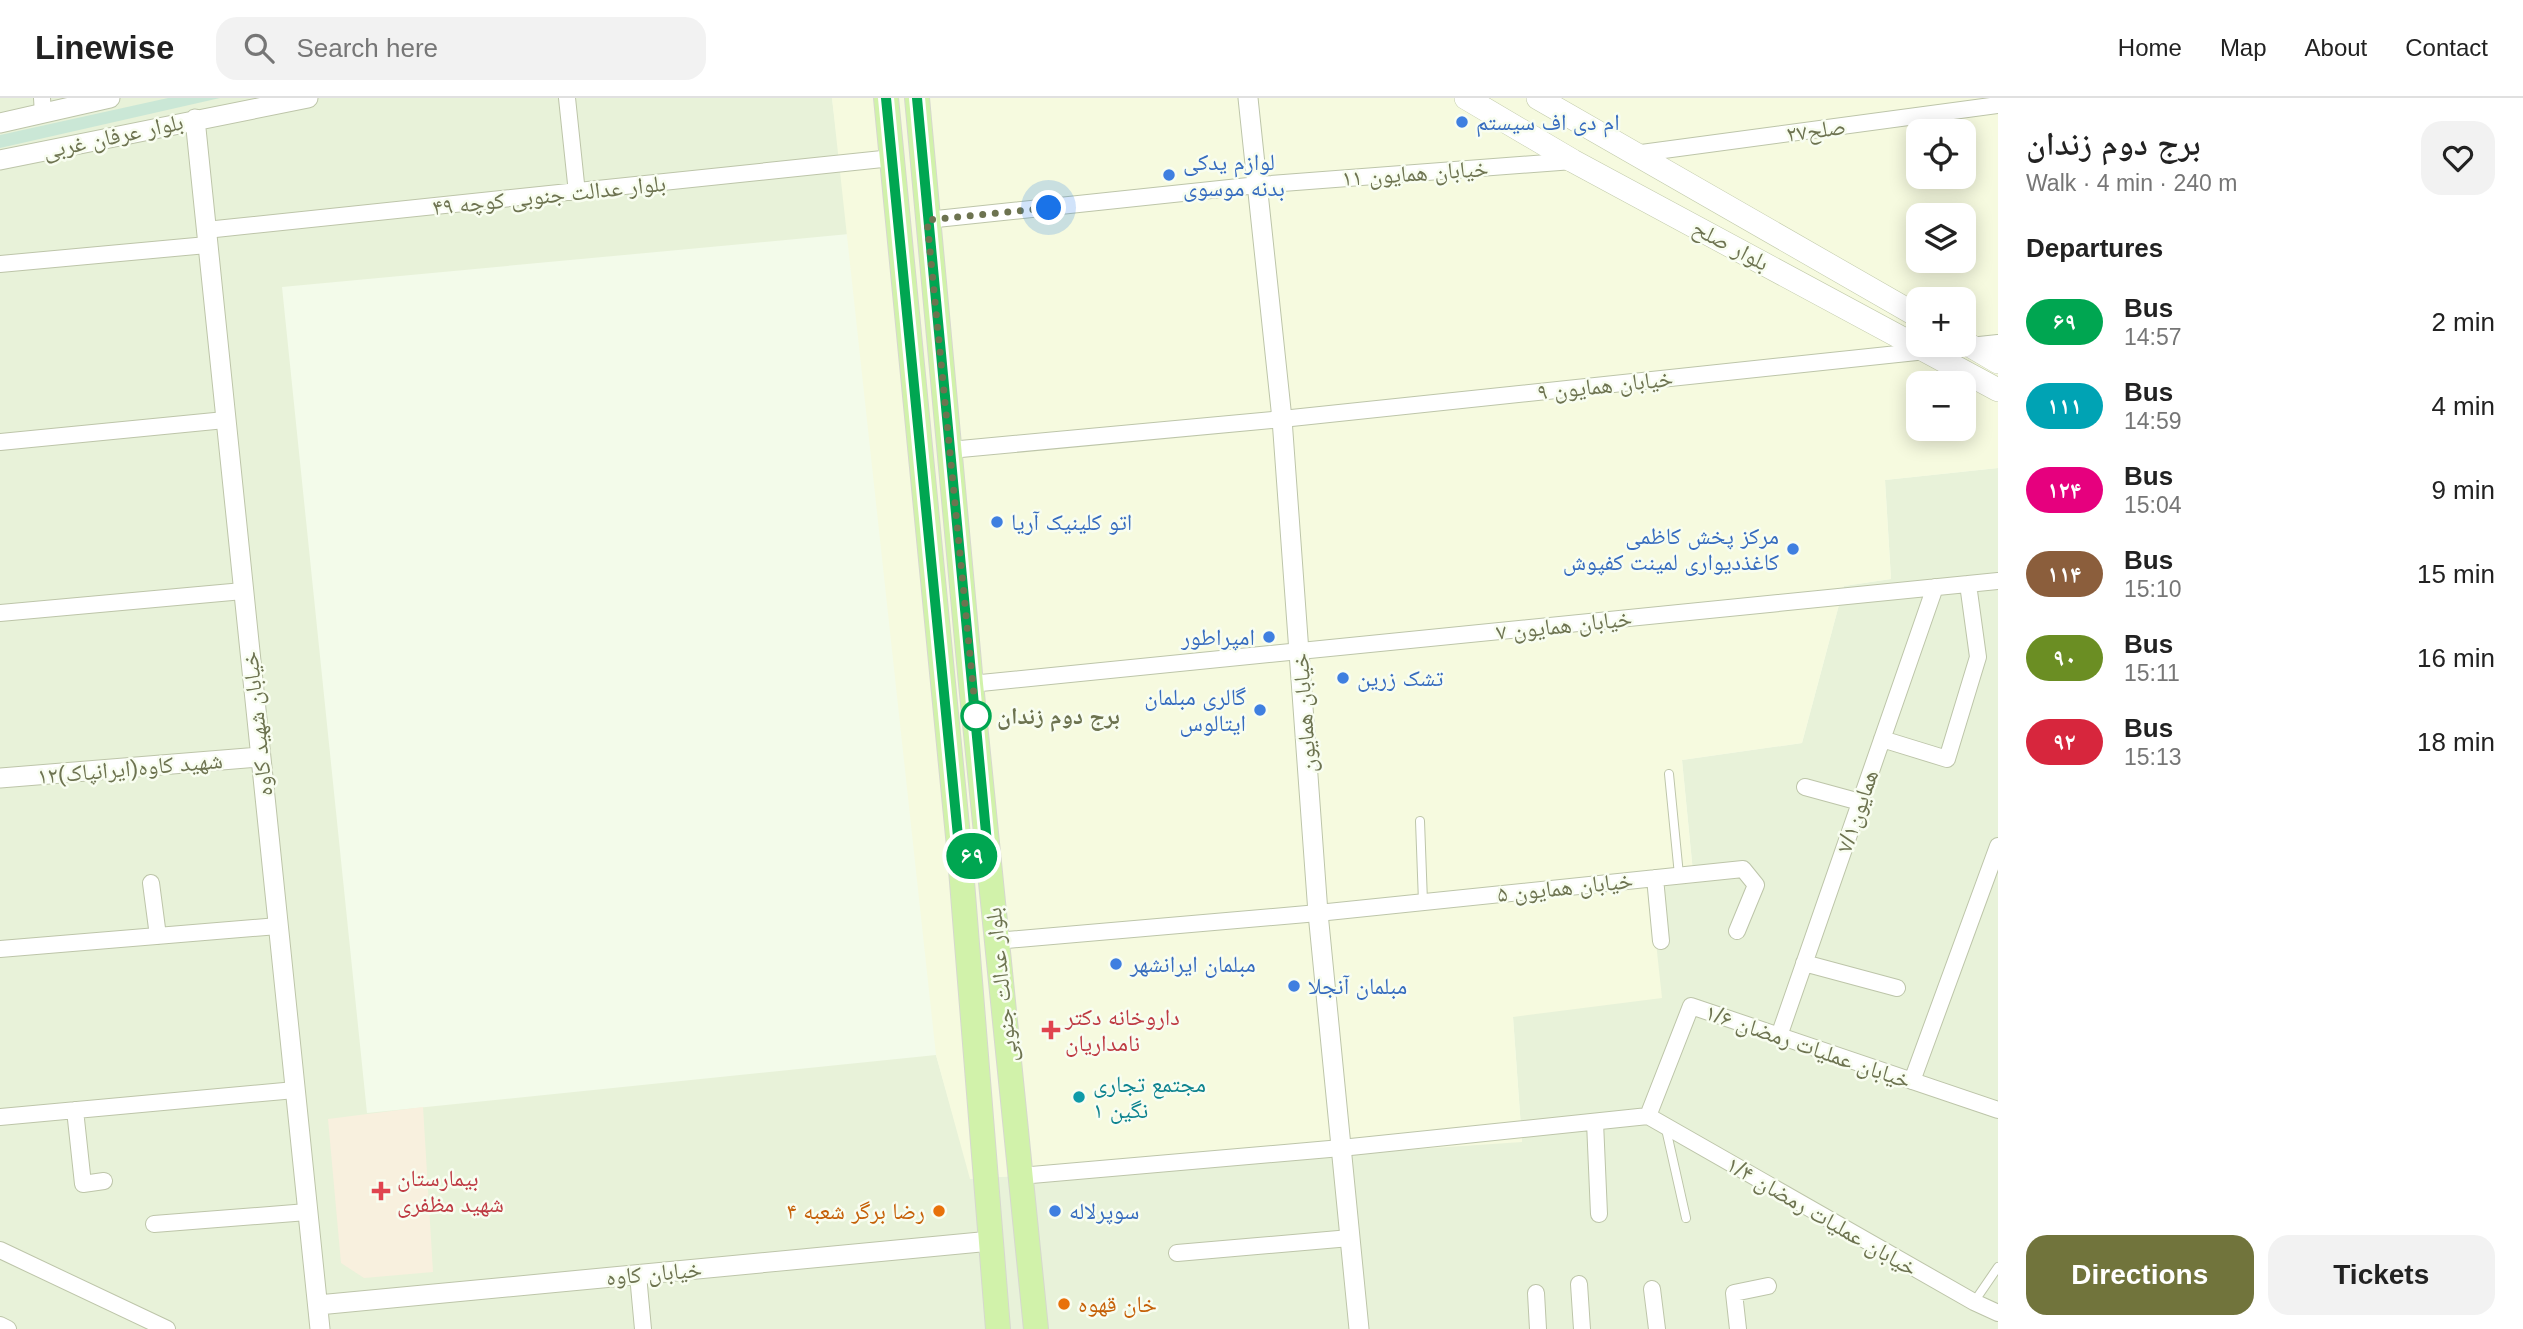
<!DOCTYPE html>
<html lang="en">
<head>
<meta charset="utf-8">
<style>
  :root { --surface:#fff; --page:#f2f2f2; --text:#222; --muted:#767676; --line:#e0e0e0; --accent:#71743c }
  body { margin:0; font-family:Helvetica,"Noto Naskh Arabic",sans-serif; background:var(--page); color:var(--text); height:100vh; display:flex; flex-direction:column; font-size:26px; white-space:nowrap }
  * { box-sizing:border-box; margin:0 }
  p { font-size:23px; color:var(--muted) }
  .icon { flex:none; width:38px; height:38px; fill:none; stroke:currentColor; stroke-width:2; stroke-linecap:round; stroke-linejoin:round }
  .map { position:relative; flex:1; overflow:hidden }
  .side { display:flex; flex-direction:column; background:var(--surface); width:525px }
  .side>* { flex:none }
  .badge { padding:0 14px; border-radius:23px; font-size:24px; line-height:46px }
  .buttons { position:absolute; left:1906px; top:21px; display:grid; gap:14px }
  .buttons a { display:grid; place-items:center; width:70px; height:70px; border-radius:14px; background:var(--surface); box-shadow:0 4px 18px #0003; font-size:35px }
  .you { position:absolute; width:35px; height:35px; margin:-18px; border:5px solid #fff; border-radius:50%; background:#1a73e8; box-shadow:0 0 0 10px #1a73e833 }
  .map>.badge { position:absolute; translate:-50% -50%; box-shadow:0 0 0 4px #fff }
  h2 { padding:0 28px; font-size:26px; line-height:63px }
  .round { display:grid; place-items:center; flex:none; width:74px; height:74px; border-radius:21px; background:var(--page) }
  .summary { display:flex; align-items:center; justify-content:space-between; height:119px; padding:0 28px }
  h1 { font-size:33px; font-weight:600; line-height:52px }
  .button { display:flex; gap:14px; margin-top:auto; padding:14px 28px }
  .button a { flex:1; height:80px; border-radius:21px; background:var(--accent); color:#fff; font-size:28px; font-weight:600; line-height:80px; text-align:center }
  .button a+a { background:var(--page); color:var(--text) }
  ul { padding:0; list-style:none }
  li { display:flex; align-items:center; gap:21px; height:84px; padding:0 28px }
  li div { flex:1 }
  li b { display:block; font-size:26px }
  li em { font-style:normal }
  li .badge { min-width:77px; font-weight:700; text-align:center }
  header { display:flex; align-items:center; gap:42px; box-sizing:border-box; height:98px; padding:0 35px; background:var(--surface); border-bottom:2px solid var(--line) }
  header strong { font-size:33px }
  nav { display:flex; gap:38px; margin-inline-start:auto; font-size:24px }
  .search { width:490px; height:63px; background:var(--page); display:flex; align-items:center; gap:18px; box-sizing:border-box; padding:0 24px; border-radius:21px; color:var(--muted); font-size:26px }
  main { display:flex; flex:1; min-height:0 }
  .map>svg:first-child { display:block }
  .residential { fill:#e8f2d9 }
  .commercial { fill:#f6fadf; fill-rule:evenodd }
  .medical { fill:#f8f0de }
  .green { fill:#cae7d6 }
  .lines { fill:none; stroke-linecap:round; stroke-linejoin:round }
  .service-casing { stroke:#bdc5a9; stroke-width:10 }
  .minor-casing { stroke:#bdc5a9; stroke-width:18 }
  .tertiary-casing { stroke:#bdc5a9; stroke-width:21 }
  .secondary-casing { stroke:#c1caaa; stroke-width:24 }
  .primary-casing { stroke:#d6d8ce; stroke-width:26 }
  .service { stroke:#fff; stroke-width:8 }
  .minor { stroke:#fff; stroke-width:16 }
  .tertiary { stroke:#fff; stroke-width:19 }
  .secondary { stroke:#fff; stroke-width:23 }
  .primary { stroke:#d1f2aa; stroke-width:24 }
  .line-casing { stroke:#fff; stroke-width:16 }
  .line { stroke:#00a651; stroke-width:10 }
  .walk { stroke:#6d7350; stroke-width:7; stroke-dasharray:0 12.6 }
  .shop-dot { fill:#3f7fe0; stroke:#f8fdf0; stroke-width:2.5 }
  .stop-dot { fill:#fff; stroke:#00a651; stroke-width:3.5 }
  .health-dot { fill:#e0444e; stroke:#f8fdf0; stroke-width:2.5 }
  .culture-dot { fill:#0f9aa8; stroke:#f8fdf0; stroke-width:2.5 }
  .food-dot { fill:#e8710a; stroke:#f8fdf0; stroke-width:2.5 }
  .labels { text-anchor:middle; stroke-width:5; stroke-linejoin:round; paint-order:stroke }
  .shop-label { font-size:23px; fill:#366cbe; stroke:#f8fdf0; text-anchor:start }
  .street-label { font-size:23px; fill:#6d7350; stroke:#f8fdf0 }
  .stop-label { font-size:23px; font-weight:bold; fill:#6d7350; stroke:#f8fdf0; text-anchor:start }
  .health-label { font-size:23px; fill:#be3a42; stroke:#f8fdf0; text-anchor:start }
  .culture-label { font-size:23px; fill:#0d838f; stroke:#f8fdf0; text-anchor:start }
  .food-label { font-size:23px; fill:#c56008; stroke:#f8fdf0; text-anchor:end }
</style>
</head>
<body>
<header>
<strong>Linewise</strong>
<div class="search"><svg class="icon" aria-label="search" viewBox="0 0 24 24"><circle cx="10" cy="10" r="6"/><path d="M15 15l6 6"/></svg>Search here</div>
<nav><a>Home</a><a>Map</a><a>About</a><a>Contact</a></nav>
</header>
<main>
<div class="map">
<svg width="1998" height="1231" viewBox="0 0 1998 1231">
  <rect width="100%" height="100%" fill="#f3fbea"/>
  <!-- residential -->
  <path class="residential" d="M0,0H832L849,136L282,189L367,1015L936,957L971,1081L1522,1043L1513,919L1650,789L1694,784L1682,662L1802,645L1844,488L1891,481L1885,382L1998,370V1231H0Z"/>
  <!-- commercial -->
  <path class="commercial" d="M832,0H1998V370L1885,382L1891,481L1844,488L1802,645L1682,662L1694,785L1650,789L1662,900L1513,919L1522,1044L970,1081L936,957ZM1918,33H1964V79H1918ZM1918,117H1964V163H1918ZM1918,201H1964V247H1918ZM1918,285H1964V331H1918Z"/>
  <!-- medical -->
  <path class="medical" d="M423,1009L433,1174L364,1180L341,1165L328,1021Z"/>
  <!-- green -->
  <path class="green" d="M168,0H220L0,50V37Z"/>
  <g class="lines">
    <defs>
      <path id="service" d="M1669,676L1679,777
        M1420,723L1423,804
        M1666,1031L1686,1120
        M1974,1204L1998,1169"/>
      <path id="minor" d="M42,0L43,16
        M567,0L577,95
        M1634,56L1998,7
        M927,122L1258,87L1573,63
        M206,132L892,60
        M0,166L207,147
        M1970,248L1998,245
        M0,344L225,322
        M950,352L1282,321L1926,253
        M0,515L243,493
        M971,586L1998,483
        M1882,641L1947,661L1978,559L1968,486
        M1805,689L1860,704
        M1655,780L1661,843
        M151,785L158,838
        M996,843L1318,815L1743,771L1756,787L1737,833
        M0,851L278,828
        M1804,865L1897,890
        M1779,938L1935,489
        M1912,983L1998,748
        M75,1012L83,1086L104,1083
        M1648,1018L1691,908L1998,1012
        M1648,1018L1974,1204L1998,1215
        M0,1019L295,992
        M1595,1024L1599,1116
        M1020,1078L1341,1050L1648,1018
        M154,1126L307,1114
        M0,1152L167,1231
        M1177,1155L1350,1140
        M638,1177L643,1231
        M1579,1186L1582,1231
        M1652,1191L1657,1231
        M1536,1195L1538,1231
        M0,1227L8,1231
        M1738,1231L1734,1195L1768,1188"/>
      <path id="tertiary" d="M1248,0L1282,321L1318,815L1359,1231
        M195,21L320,1231
        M0,25L110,0
        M0,62L308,0
        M0,680L260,659
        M318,1207L991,1143"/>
      <path id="secondary" d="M1466,0L1573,63L1998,292
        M1538,0L1918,218
        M1964,244L1998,264"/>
      <path id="primary" d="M886,0L960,759L998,1231
        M917,0L971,586L1036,1231"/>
    </defs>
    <!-- service casing -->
    <use href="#service" class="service-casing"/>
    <!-- minor casing -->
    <use href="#minor" class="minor-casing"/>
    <!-- tertiary casing -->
    <use href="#tertiary" class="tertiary-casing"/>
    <!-- secondary casing -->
    <use href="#secondary" class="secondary-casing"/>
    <!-- primary casing -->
    <use href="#primary" class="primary-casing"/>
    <!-- service -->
    <use href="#service" class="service"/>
    <!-- minor -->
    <use href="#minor" class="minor"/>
    <!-- tertiary -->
    <use href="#tertiary" class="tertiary"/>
    <!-- secondary -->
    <use href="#secondary" class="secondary"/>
    <!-- primary -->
    <use href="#primary" class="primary"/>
  </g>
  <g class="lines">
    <defs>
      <path id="line" d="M886,0L960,759L988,756L917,0"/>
    </defs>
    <!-- line casing -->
    <use href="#line" class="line-casing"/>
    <!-- line -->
    <use href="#line" class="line"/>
    <!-- walk -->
    <path class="walk" d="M976,618L927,122L1049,110"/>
  </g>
  <!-- markers -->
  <g class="shop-dot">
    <circle cx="1462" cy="24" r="7"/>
    <circle cx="1169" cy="77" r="7"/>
    <circle cx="997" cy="424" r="7"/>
    <circle cx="1793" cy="451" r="7"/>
    <circle cx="1269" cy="539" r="7"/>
    <circle cx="1343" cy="580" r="7"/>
    <circle cx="1260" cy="612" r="7"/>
    <circle cx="1116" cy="866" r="7"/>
    <circle cx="1294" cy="888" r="7"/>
    <circle cx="1055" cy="1113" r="7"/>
  </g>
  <circle class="stop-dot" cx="976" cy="618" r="14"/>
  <g class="health-dot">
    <path d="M1047.5 921.5h7v7h7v7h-7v7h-7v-7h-7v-7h7z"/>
    <path d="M377.5 1082.5h7v7h7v7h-7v7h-7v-7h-7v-7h7z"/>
  </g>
  <circle class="culture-dot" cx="1079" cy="999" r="7"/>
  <g class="food-dot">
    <circle cx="939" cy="1113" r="7"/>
    <circle cx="1064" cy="1206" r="7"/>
  </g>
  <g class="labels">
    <!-- shop labels -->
    <g class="shop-label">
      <text x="1476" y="32">ام دی اف سیستم</text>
      <text x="1183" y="72">لوازم یدکی<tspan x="1183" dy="26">بدنه موسوی</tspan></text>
      <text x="1011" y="432">اتو کلینیک آریا</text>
      <text x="1779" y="446" text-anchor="end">مرکز پخش کاظمی<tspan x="1779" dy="26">کاغذدیواری لمینت کفپوش</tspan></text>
      <text x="1255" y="547" text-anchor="end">امپراطور</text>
      <text x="1357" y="588">تشک زرین</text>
      <text x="1246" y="607" text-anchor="end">گالری مبلمان<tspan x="1246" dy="26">ایتالوس</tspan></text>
      <text x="1130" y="874">مبلمان ایرانشهر</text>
      <text x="1308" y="896">مبلمان آنجلا</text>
      <text x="1069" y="1121">سوپرلاله</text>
    </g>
    <!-- street labels -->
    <g class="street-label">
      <text transform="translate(1816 32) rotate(-8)" y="8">صلح۲۷</text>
      <text transform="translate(113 38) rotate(-12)" y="8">بلوار عرفان غربی</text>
      <text transform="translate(1415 75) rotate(-4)" y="8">خیابان همایون ۱۱</text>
      <text transform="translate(549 97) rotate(-6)" y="8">بلوار عدالت جنوبی کوچه ۴۹</text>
      <text transform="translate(1731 147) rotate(28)" y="8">بلوار صلح</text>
      <text transform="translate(1605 287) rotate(-6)" y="8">خیابان همایون ۹</text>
      <text transform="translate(1564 527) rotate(-6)" y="8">خیابان همایون ۷</text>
      <text transform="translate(1304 615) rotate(-94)" y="8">خیابان همایون</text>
      <text transform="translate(257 626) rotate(-96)" y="8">خیابان شهید کاوه</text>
      <text transform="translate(130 670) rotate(-5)" y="8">۱۲شهید کاوه(ایرانپاک)</text>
      <text transform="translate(1857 713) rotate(-71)" y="8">همایون۷/۱</text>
      <text transform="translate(1565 789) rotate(-6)" y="8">خیابان همایون ۵</text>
      <text transform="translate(1001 887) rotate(-96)" y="8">بلوار عدالت جنوبی</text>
      <text transform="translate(1808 948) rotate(19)" y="8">خیابان عملیات رمضان ۱/۶</text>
      <text transform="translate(1822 1118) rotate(30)" y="8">خیابان عملیات رمضان ۱/۴</text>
      <text transform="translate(654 1175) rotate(-5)" y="8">خیابان کاوه</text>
    </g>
    <!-- stop labels -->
    <g class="stop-label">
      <text x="997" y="626">برج دوم زندان</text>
    </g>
    <!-- health labels -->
    <g class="health-label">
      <text x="1065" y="927">داروخانه دکتر<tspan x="1065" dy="26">نامداریان</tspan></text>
      <text x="397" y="1088">بیمارستان<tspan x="397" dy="26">شهید مظفری</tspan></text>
    </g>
    <!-- culture labels -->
    <g class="culture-label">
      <text x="1093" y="994">مجتمع تجاری<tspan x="1093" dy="26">نگین ۱</tspan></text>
    </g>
    <!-- food labels -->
    <g class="food-label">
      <text x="925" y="1121">رضا برگر شعبه ۴</text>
      <text x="1078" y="1214" text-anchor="start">خان قهوه</text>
    </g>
  </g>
</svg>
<div class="buttons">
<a><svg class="icon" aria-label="locate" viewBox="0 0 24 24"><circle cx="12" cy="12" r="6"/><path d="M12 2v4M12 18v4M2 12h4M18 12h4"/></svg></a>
<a><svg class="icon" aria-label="layers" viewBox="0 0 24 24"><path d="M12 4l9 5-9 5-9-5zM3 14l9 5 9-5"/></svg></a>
<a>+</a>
<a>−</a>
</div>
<div class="you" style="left:1049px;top:110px"></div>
<b class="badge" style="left:972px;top:758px;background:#00a651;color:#fff">۶۹</b>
</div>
<section class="side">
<div class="summary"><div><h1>برج دوم زندان</h1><p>Walk · 4 min · 240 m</p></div><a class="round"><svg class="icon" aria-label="heart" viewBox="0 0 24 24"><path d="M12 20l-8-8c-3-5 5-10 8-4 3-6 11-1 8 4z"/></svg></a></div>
<h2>Departures</h2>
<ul>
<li><span class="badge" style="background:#00a651;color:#fff">۶۹</span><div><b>Bus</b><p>14:57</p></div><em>2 min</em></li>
<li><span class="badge" style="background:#00a3b4;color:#fff">۱۱۱</span><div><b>Bus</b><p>14:59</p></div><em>4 min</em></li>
<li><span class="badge" style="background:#e6007e;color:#fff">۱۲۴</span><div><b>Bus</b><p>15:04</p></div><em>9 min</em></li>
<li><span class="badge" style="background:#8b5e3c;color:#fff">۱۱۴</span><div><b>Bus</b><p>15:10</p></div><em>15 min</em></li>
<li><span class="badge" style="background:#6b8e23;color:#fff">۹۰</span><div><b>Bus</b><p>15:11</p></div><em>16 min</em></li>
<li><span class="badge" style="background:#d7263d;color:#fff">۹۲</span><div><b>Bus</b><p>15:13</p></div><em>18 min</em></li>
</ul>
<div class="button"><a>Directions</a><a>Tickets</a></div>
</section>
</main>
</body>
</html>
